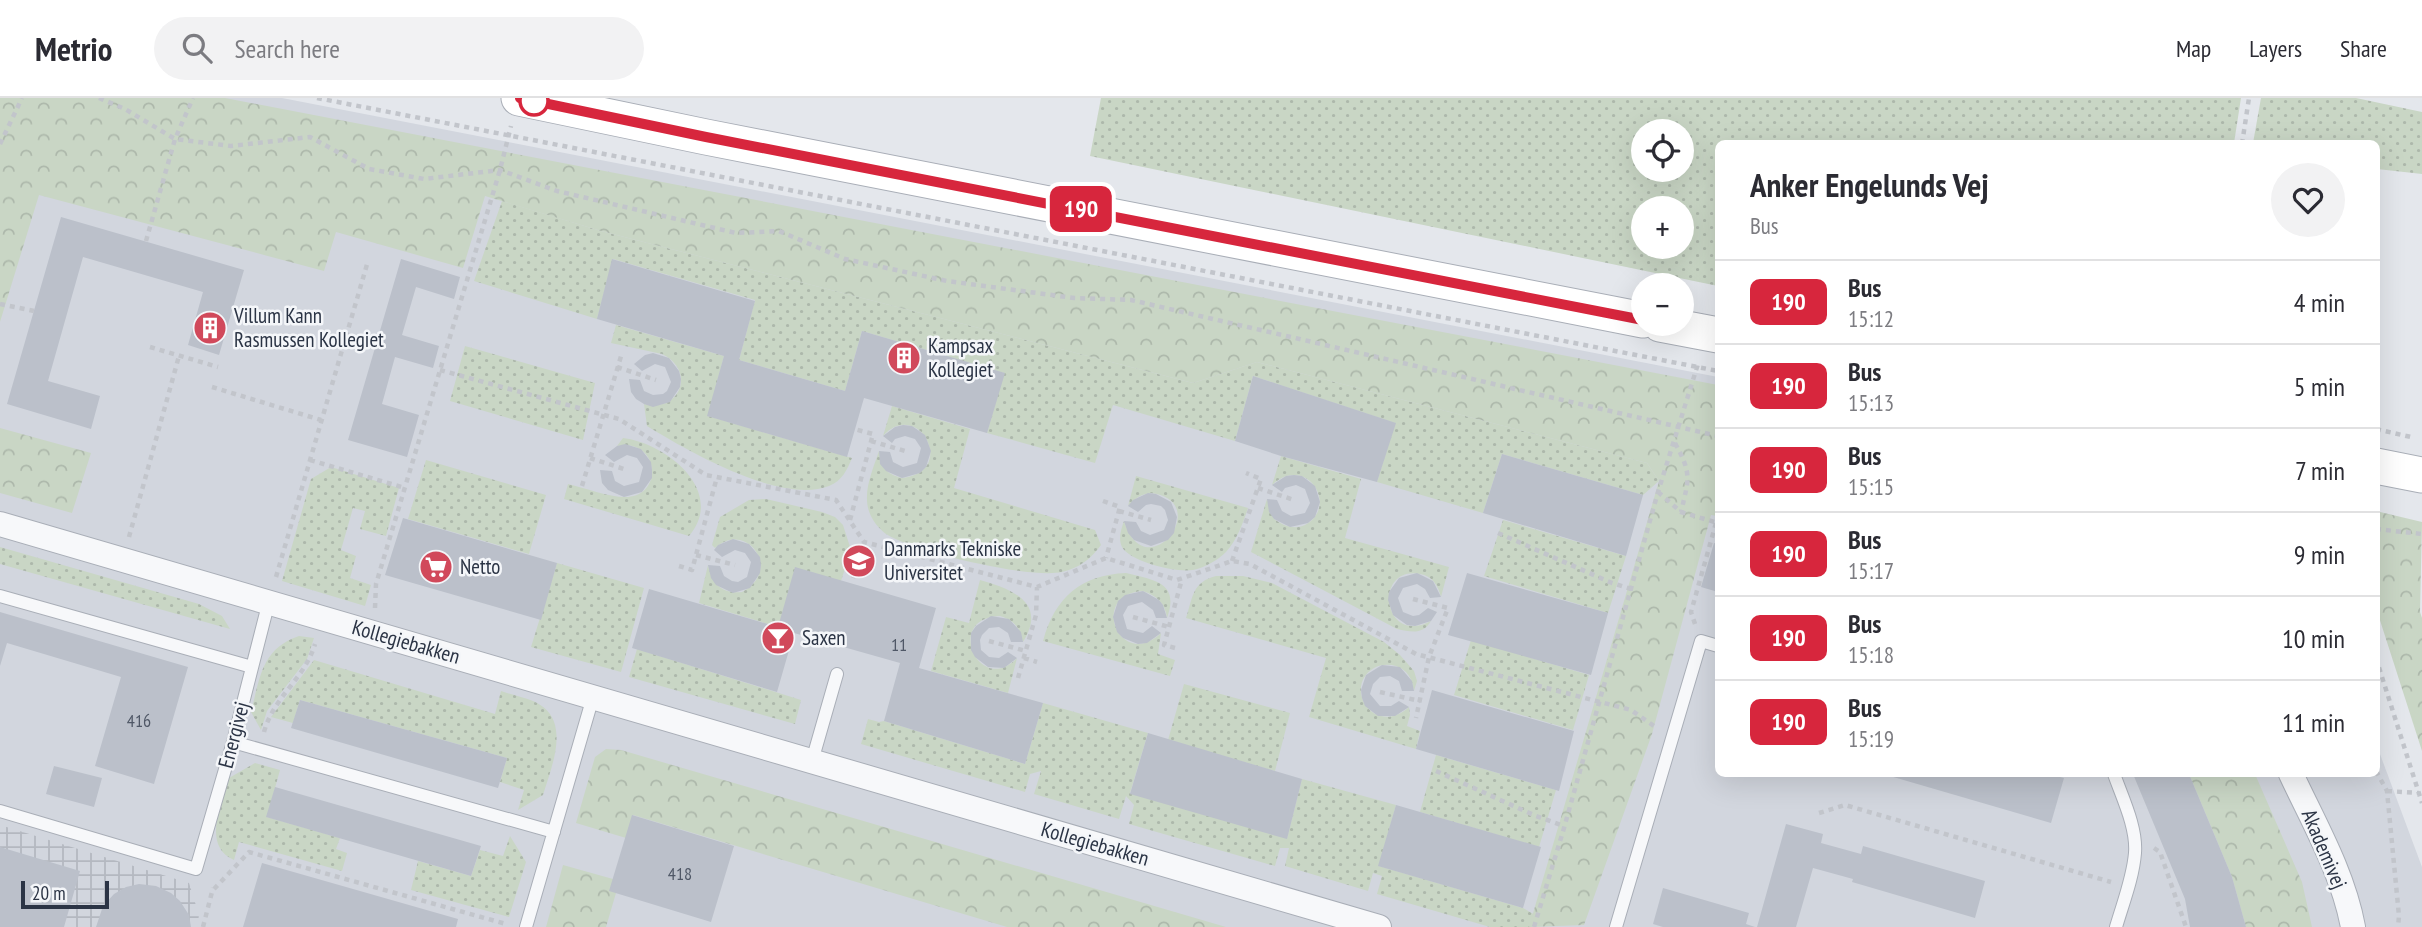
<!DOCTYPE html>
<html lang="en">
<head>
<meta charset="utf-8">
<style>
  :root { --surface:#fff; --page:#f2f2f3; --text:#2b2b33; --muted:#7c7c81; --line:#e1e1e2 }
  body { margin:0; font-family:"PT Sans Narrow",sans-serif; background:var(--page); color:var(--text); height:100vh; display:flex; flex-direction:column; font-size:26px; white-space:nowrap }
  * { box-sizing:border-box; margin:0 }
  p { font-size:23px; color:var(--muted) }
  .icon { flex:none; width:38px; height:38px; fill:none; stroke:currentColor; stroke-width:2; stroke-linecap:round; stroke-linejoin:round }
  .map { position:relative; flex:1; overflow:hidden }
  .drawer { position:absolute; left:1715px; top:42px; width:665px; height:637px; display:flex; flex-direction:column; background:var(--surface); border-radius:10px; box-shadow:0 7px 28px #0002 }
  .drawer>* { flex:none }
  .badge { padding:0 14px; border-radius:10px; font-size:24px; line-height:46px }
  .fabs { position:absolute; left:1631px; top:21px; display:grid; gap:14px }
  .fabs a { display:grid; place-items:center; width:63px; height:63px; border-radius:50%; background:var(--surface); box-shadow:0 7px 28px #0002; font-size:35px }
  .scale { position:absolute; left:21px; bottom:18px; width:88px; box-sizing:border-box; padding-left:7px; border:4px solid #2b3445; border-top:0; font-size:19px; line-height:24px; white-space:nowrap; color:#2b3445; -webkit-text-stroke:5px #f4f6f9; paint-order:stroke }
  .map>.badge { position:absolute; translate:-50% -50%; box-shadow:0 0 0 4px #fff }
  .round { display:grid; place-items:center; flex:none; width:74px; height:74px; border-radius:37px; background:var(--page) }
  .overview { display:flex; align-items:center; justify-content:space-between; height:119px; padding:0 35px }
  h1 { font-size:33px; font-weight:600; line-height:52px }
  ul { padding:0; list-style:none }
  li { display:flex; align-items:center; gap:21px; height:84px; padding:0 35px; border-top:2px solid var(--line) }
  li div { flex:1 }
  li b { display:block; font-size:26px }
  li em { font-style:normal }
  li .badge { min-width:77px; font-weight:700; text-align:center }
  header { display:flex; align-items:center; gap:42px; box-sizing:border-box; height:98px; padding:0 35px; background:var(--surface); border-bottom:2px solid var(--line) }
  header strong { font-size:33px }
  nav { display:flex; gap:38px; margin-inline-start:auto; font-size:24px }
  .search { width:490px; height:63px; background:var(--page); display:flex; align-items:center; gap:18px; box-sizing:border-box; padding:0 24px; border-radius:38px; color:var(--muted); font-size:26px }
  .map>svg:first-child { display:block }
  .built { fill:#d2d6de }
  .industrial { fill:url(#industrial-grid) }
  .grass { fill:url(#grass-dots); fill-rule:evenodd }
  .forest { fill:url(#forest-crowns) }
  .building { fill:#bbc0ca }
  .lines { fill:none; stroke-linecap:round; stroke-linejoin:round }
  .lane-casing { stroke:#a9aeb7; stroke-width:14 }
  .street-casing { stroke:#a9aeb7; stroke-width:26 }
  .secondary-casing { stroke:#a9aeb7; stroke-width:37 }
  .path { stroke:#c2c5cb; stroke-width:4.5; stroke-dasharray:5 5; stroke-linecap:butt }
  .lane { stroke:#f7f8fa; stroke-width:12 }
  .street { stroke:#f7f8fa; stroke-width:24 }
  .secondary { stroke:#fff; stroke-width:35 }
  .line-casing { stroke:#fff; stroke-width:16 }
  .line { stroke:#d7263d; stroke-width:10 }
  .stop-dot { fill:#fff; stroke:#d7263d; stroke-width:3.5 }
  .labels { text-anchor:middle; stroke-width:5; stroke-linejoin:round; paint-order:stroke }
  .number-label { font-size:18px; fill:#4f5766 }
  .poi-label { font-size:21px; fill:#2b3445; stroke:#f4f6f9; text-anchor:start }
  .street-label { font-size:21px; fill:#2b3445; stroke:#f4f6f9 }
</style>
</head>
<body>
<header>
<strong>Metrio</strong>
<div class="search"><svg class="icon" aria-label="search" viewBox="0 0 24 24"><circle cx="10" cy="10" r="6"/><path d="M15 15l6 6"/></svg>Search here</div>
<nav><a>Map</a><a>Layers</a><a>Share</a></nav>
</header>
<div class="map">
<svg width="2422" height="829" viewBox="0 0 2422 829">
  <defs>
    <pattern id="industrial-grid" width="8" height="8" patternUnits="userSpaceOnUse" patternTransform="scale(1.75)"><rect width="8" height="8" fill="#d2d6de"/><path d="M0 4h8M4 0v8" fill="none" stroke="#b4b8c0"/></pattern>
    <pattern id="grass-dots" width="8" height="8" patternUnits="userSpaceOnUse" patternTransform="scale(1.75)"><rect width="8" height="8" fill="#c9d6c5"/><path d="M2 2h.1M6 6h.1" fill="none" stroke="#adb8ab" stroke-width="1.8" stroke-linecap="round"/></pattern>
    <pattern id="forest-crowns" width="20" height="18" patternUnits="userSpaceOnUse" patternTransform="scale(1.75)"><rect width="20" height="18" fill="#c9d6c5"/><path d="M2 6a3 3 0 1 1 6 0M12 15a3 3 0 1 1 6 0" fill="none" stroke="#adb8ab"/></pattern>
  </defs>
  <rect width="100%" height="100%" fill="#e4e7ec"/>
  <!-- built -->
  <path class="built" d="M0,0H282L1718,279V676H2376L2377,648L2422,769V829H0Z"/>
  <!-- industrial -->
  <path class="industrial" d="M0,727L189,785L199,817L197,829H0Z"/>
  <!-- grass -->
  <path class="grass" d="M1101,0H2241L2234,45L1718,46V188L1090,58ZM1643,33H1682V72H1643ZM1643,110H1682V149H1643Z
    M2261,0H2356L2422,14V76L2377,71L2376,46L2253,45Z
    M502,103L601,133L1193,285L1257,264L1647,365L1659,383L1643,397L1502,356L1483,415L1377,384L1395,325L1253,278L1235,343L1113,307L1095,365L987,335L1004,275L862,233L845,293L739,262L755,202L613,161L597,221L474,183Z
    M616,227L724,258L708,318L852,360C847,372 842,383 829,388C781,407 688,353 647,328L644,306C681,315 696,272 662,256L611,245Z
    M465,248L595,285L583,342L450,303Z
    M892,308L970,331L954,390L1095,432L1101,447C1091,461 1079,470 1062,474C1029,481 915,454 886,436C881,432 875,426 872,420C860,399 872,374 879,353C881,369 886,376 902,380C959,374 918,299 883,338Z
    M623,340C666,345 727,393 689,438L564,401L568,386C586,390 610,400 628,399C664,396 659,340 617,348Z
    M1281,358L1361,381L1345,440L1449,469L1441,499C1438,487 1432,478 1420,476C1373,467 1382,549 1431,523C1423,537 1411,534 1397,531L1251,454L1267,401L1274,421C1284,428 1294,432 1305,427C1340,408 1306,355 1272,387Z
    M426,362L546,397L529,456L408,421Z
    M331,369L399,390L386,438L360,431L365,413L353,410L341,452L356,458L350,480L371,487L365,508L282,483L311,381Z
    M1136,378L1248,410C1243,425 1237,442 1226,454C1218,462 1204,470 1193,472C1177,475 1130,464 1122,449C1118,440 1121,432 1124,423C1145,490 1211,409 1157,396C1145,393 1135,400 1128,408Z
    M766,401L822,414L835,419L843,427L851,452L841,483L778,529L699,505L708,467C712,486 722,496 742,494C783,473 747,421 715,450L712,447L720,419L749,402Z
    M1503,422L1626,458L1608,515L1484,478Z
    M0,449L199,506L222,518L230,531L0,466Z
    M557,465L644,490L621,574L531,549Z
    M1126,475C1154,482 1180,484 1167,520C1165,505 1157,498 1143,493C1088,496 1120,574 1161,535L1158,556L1175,562L1170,578L1043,543C1055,499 1081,477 1126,475Z
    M1216,478H1243L1272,485L1384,544L1400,557L1414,573L1417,583L1414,593C1412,581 1408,572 1396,568C1389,566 1381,566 1374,570C1342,589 1374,640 1409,609L1410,617L1407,628L1420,633L1416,651L1309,619L1326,560L1186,520C1193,499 1192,484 1216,478Z
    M980,482C1011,491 1048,504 1023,544C1020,530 1014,522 1000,518C943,520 980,599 1017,560L1008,595L931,573L946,519L969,525Z
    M299,538L314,540L307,561L267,613L261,632L251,614C260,580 261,551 299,538Z
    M1471,542L1589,577L1573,632L1454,597Z
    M637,551L801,602L795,626L629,579Z
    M314,562L495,616L501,593C512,597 523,599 533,603C573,620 552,667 543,697L518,712L524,692L500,684L507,660L300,602L293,625L271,619Z
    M1184,586L1290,615L1275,673L1168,642Z
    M1043,605L1148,635L1130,695L1287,740L1302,681L1396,707L1379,768L1523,810L1535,817L1531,829H1490L1377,796L1382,778L1373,775L1368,793L1285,768L1289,750H1280L1275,768L1129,726L1134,707L1126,698L1119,721L1034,696L1041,673L1030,676L1025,694L861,646L868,621L879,624L884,623L1025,666Z
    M1436,657L1556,692L1539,749L1420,714Z
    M255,665L280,672L267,719L340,740L336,751L347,755L342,773L239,744L234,762C201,748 222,704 229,680Z
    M510,738L526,764L509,819L411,792L418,763L471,778L480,752L503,758Z"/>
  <!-- forest -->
  <path class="forest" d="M0,0H225L1718,287V418L1711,417L1652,636L1584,827L1529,829L1659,383L1647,365L1257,264L1193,285L601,133L485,98L463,170L336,134L324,173L39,97L0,224Z
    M0,330L91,355L72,415L0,395Z
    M2376,413L2422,424L2420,514L2422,520V653L2377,513Z
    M606,651L621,652L1226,829H1007L633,717L626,740L576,725L595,659Z
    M2189,676H2255L2302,784L2312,829H2246L2232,779Z
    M563,767L613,781L616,795L606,829H546Z"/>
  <!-- building -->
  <path class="building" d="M61,119L244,172L219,257L188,247L203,194L83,159L48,283L100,298L91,331L7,306Z
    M401,161L460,179L454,201L416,189L402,237L439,248L433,270L395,259L382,306L419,317L407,359L348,342Z
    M612,161L755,203L739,262L845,293L862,233L1005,275L987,335L864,300L847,359L707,318L724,258L597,221Z
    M653,255L669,260L679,273L681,281L680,289L670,304L653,309L644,306L636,301L631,294L629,281L640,282L644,293L653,297L663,296L667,293L671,284L665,269L655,266L642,273L634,266L645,257Z
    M1253,278L1396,325L1377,384L1281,358L1235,343Z
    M903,327L912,328L925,337L931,353L926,369L920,375L902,380L886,373L880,366L879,353L890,354L893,364L903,369L917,365L921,350L915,341L905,338L895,341L892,345L883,338L895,329Z
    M625,346L641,351L651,364L652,372V380L642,394L624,399L608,392L602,385L600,372L612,373L615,383L624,388L639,384L643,369L637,360L627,357L614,364L605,357L617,348Z
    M1502,356L1643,397L1626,458L1483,415Z
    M1294,377L1302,378L1315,388L1320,404L1315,419L1308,425L1290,429L1274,421L1269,414L1267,401L1277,402L1282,413L1291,418L1305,415L1310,405L1305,391L1296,387L1285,390L1282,394L1272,387L1286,378Z
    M1148,395L1156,396L1171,404L1177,419L1174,435L1168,442L1151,448L1134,442L1128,435L1124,423L1136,424L1141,433L1150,437L1164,432L1168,422L1165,412L1161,408L1151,406L1146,407L1138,414L1128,408L1133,402Z
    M403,420L557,465L541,522L385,477Z
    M733,441L749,446L760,459L761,467L760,475L750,490L733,495L716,487L711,480L708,467L720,468L724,478L732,483L738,484L747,479L751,464L745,455L735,452L722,459L714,452L718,447Z
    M1714,445L1718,446V494L1701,489Z
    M795,469L936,510L919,570L1043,605L1025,666L884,623L900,565L794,535L777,594L632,550L649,491L778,529Z
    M1417,475L1433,483L1441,499L1430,500L1425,491L1417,486L1403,490L1398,500L1403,514L1413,518L1419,517L1428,510L1437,514L1431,523L1415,528L1407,527L1393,517L1388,502L1389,494L1399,480Z
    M1467,475L1608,515L1591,577L1448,537Z
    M1143,493L1159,502L1163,507L1167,520H1156L1153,512L1142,504L1128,508L1123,517L1127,531L1143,535L1152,528L1161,535L1147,545L1138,546L1123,540L1117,534L1113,519L1118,503L1125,497Z
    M0,514L188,569L154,686L95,668L121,579L7,545L0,568Z
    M991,518L1009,521L1021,534L1023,544H1011L1008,535L999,529L989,530L982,537L980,542L981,552L989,559L999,560L1008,554L1017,560L1004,570L988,569L975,559L971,552V535L976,528Z
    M1382,567L1400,569L1412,583L1414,593H1402L1399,583L1390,578L1380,579L1373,586L1370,596L1380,608H1391L1399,603L1409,609L1395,618H1378L1365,608L1362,600L1361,592L1366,577Z
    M1432,592L1574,633L1559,693L1416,651Z
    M300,602L507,660L498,690L291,630Z
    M1148,635L1302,681L1287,741L1130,696Z
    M54,668L102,680L94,709L46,696Z
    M1883,676H2048L2064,680L2051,725Z
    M2133,676H2189L2232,779L2246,829H2190L2185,801Z
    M275,689L481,748L471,778L266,719Z
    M1396,707L1541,749L1523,810L1378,768Z
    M632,717L734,748L711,824L609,793Z
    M1786,726L1823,736L1821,745L1861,756L1863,748L1985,783L1975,820L1852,784L1853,781L1813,770L1796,829H1757Z
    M0,749L80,773L64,829H0Z
    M262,765L458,821L456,829H243Z
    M139,786L156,788L171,795L180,803L189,817L191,829H96L103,808L114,796L126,789Z
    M1663,790L1749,815L1746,826L1755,829H1663L1653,826Z"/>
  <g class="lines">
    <defs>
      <path id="lane" d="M0,498L252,569
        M233,644L554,734
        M812,663L837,576
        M2114,676C2122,699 2137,729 2135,755C2133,780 2123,805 2116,829
        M0,713L196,771L233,644L269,503
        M526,829L593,599
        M1616,829L1701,543L1718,548"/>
      <path id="street" d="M0,426L1379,829
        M2291,676C2314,725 2343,775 2353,829"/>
      <path id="secondary" d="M519,0L706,39L1643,222
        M1660,226L1718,237
        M2376,368L2422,377"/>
    </defs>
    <!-- lane casing -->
    <use href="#lane" class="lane-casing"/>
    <!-- street casing -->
    <use href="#street" class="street-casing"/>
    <!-- secondary casing -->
    <use href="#secondary" class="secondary-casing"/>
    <!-- path -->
    <path class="path" d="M99,0L125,11L175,41L231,48L310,39L369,71L424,81L500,72L557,93L736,135L779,133L845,161L947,183L1074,200L1131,202L1718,338
      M317,0L1718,273
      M0,46L22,0
      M2242,46L2249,0
      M146,143L175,41L193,0
      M0,206L34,213
      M150,249L218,269
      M617,269L656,282
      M440,272L619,321L706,377L836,402L864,444L1037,489L1106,460L1177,482L1232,463L1250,466L1416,556L1631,612L1654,628
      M212,289L321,322
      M2376,331L2411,339
      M871,343L905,353
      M1675,345C1692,376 1689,380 1681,414
      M590,360L627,372
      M310,362L405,390
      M582,388L622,255
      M1258,390L1294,402
      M1658,394L1681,414L1718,425
      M1103,403L1120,409L1106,460
      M1119,413L1151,422
      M850,422L873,336L854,331
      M2376,431L2422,436
      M1498,435L1612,485L1631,491
      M129,439L179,258
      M696,457L735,467
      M1232,463L1261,381L1246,375
      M679,468L692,472L717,379
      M276,479L368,163
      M853,480L864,444
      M1413,501L1448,510L1429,559L1416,620
      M375,510L376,486L500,72L511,28
      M1133,519L1169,529
      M1695,526L1691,514L1716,425
      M989,543L1026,553
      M1175,550L1164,547L1182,481
      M1024,560L1037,564
      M2376,560L2422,705
      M1018,580L1036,517L1037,489
      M1380,594L1420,603
      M264,634C274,598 304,582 315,546
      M1436,673L1536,718L1564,728
      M2376,673L2387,693L2399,818L2398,829
      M2387,693L2419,695
      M1819,715L1845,707L2111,784
      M2154,750L2160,754L2186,829
      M214,791L249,754L506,826
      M203,829L213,790
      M1534,829L1564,730L1658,394L1698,266"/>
    <!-- lane -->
    <use href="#lane" class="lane"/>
    <!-- street -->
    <use href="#street" class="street"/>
    <!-- secondary -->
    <use href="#secondary" class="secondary"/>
  </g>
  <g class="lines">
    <defs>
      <path id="line" d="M520,0L706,39L1643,222"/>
    </defs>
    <!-- line casing -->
    <use href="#line" class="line-casing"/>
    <!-- line -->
    <use href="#line" class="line"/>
  </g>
  <!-- icons -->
  <defs>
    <symbol id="building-disc" viewBox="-11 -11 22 22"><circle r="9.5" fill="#d1495b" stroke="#f4f6f9"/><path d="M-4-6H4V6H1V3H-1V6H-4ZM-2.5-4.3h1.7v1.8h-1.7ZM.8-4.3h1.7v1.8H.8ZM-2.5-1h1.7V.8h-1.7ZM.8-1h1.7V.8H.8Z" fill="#fff"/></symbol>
    <symbol id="university-disc" viewBox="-11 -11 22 22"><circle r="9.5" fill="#d1495b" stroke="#f4f6f9"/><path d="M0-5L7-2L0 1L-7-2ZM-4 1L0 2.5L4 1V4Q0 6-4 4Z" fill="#fff"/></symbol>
    <symbol id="supermarket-disc" viewBox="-11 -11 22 22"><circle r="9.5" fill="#d1495b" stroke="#f4f6f9"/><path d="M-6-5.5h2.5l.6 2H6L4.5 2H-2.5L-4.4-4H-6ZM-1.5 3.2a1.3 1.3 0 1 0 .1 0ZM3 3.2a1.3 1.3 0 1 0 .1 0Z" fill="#fff"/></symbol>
    <symbol id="bar-disc" viewBox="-11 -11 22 22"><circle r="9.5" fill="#d1495b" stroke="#f4f6f9"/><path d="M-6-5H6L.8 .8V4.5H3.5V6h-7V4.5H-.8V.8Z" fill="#fff"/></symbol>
  </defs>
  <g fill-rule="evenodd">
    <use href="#building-disc" x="191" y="211" width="38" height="38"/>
    <use href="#building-disc" x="885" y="241" width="38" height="38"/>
    <use href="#university-disc" x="840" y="444" width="38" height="38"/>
    <use href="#supermarket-disc" x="417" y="450" width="38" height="38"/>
    <use href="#bar-disc" x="759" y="521" width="38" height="38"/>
  </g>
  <!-- markers -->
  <circle class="stop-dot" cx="534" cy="3" r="14"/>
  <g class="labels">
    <!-- number labels -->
    <g class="number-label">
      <text x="899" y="553">11</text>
      <text x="139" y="629">416</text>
      <text x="680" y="782">418</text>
    </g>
    <!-- poi labels -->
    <g class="poi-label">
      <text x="234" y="225">Villum Kann<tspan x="234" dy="24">Rasmussen Kollegiet</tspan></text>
      <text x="928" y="255">Kampsax<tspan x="928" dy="24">Kollegiet</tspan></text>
      <text x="884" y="458">Danmarks Tekniske<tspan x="884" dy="24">Universitet</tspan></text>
      <text x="460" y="476">Netto</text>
      <text x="802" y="547">Saxen</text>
    </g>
    <!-- street labels -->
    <g class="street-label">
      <text transform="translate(406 544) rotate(16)" y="7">Kollegiebakken</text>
      <text transform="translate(234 637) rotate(-75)" y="7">Energivej</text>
      <text transform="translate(1095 746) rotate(16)" y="7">Kollegiebakken</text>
      <text transform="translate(2324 751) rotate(67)" y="7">Akademivej</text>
    </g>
  </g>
</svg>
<div class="fabs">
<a><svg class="icon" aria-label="locate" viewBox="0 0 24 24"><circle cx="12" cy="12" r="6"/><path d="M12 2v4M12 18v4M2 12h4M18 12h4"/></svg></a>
<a>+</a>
<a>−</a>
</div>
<div class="scale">20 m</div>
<b class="badge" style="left:1081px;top:111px;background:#d7263d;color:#fff">190</b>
<section class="drawer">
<div class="overview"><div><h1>Anker Engelunds Vej</h1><p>Bus</p></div><a class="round"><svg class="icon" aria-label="heart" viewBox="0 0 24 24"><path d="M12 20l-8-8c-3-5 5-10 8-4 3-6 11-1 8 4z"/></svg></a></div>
<ul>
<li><span class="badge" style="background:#d7263d;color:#fff">190</span><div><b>Bus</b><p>15:12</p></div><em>4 min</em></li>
<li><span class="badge" style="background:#d7263d;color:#fff">190</span><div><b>Bus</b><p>15:13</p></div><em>5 min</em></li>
<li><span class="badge" style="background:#d7263d;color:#fff">190</span><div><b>Bus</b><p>15:15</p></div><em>7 min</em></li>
<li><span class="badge" style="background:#d7263d;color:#fff">190</span><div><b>Bus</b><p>15:17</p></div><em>9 min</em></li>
<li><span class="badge" style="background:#d7263d;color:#fff">190</span><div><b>Bus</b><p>15:18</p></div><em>10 min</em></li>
<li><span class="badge" style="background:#d7263d;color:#fff">190</span><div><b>Bus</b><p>15:19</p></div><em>11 min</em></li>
</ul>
</section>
</div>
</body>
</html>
